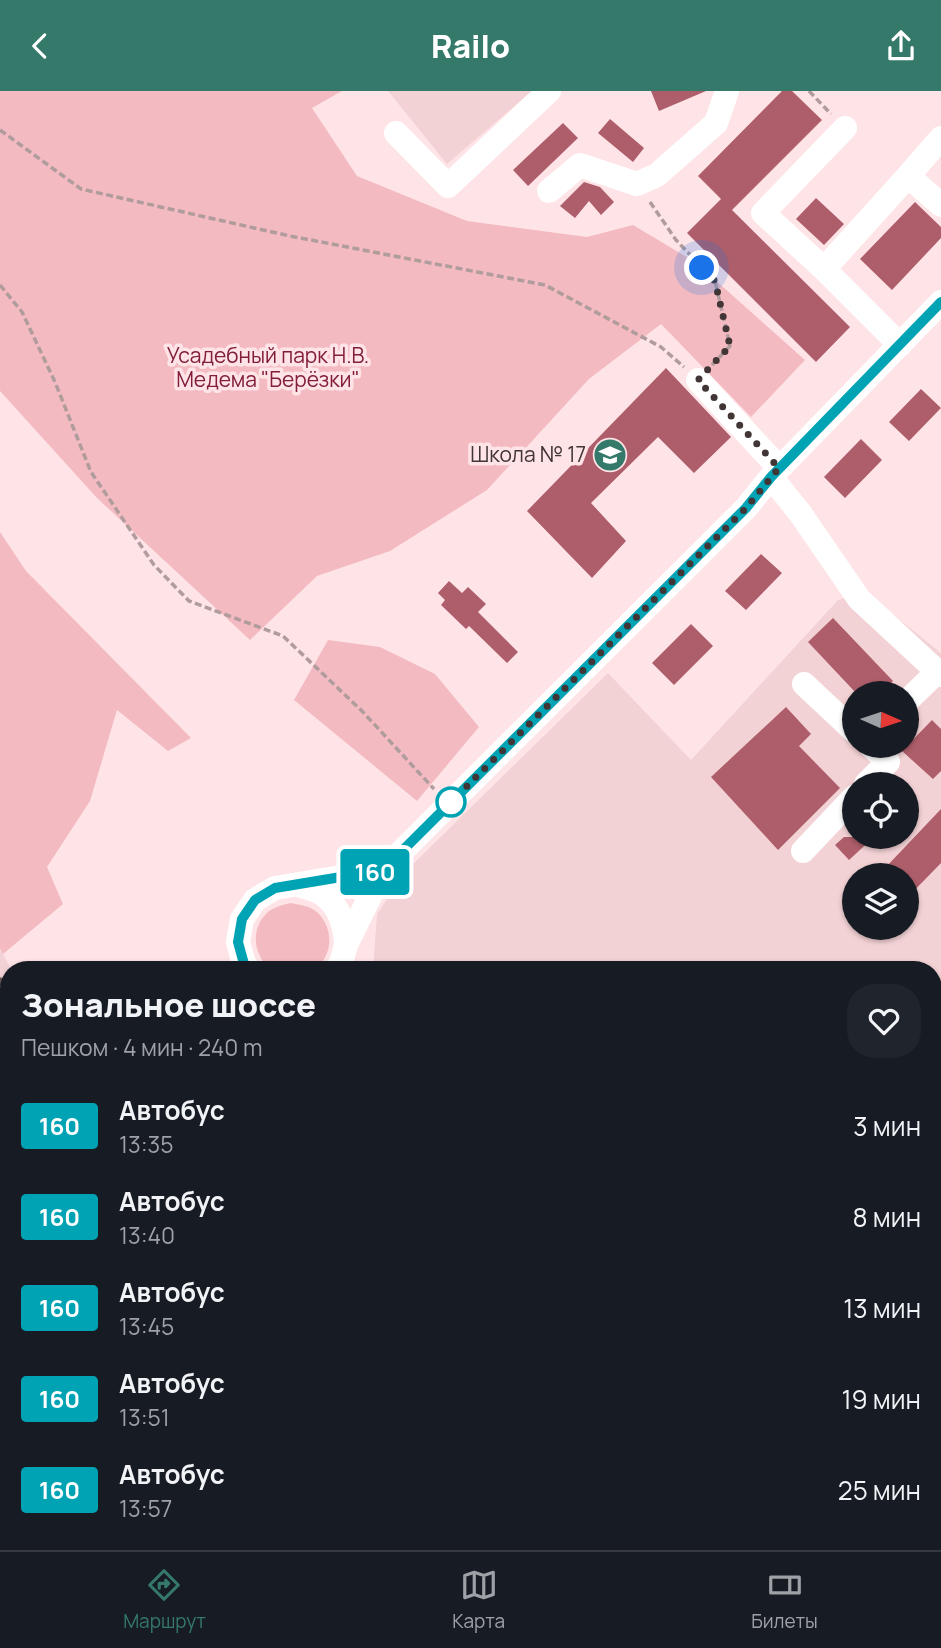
<!DOCTYPE html>
<html lang="ru">
<head>
<meta charset="utf-8">
<style>
  :root { --surface:#171b24; --page:#20242c; --text:#f1f3f6; --muted:#9ea1a6; --line:#363941; --accent:#35796b }
  body { margin:0; font-family:Manrope,sans-serif; background:var(--page); color:var(--text); height:100vh; display:flex; flex-direction:column; font-size:26px; white-space:nowrap }
  * { box-sizing:border-box; margin:0 }
  p { font-size:23px; color:var(--muted) }
  .icon { flex:none; width:38px; height:38px; fill:none; stroke:currentColor; stroke-width:2; stroke-linecap:round; stroke-linejoin:round }
  .map { position:relative; flex:1; overflow:hidden }
  .sheet { position:absolute; left:0px; top:870px; width:942px; height:590px; display:flex; flex-direction:column; background:var(--surface); border-radius:28px 28px 0 0; box-shadow:0 2px 5px #0004 }
  .sheet>* { flex:none }
  .badge { padding:0 14px; border-radius:5px; font-size:24px; line-height:46px }
  .needle { width:46px; rotate:93deg }
  .controls { position:absolute; left:842px; top:590px; display:grid; gap:14px }
  .controls a { display:grid; place-items:center; width:77px; height:77px; border-radius:50%; background:var(--surface); box-shadow:0 2px 5px #0004; font-size:35px }
  .you { position:absolute; width:35px; height:35px; margin:-18px; border:5px solid #fff; border-radius:50%; background:#1a73e8; box-shadow:0 0 0 10px #1a73e833 }
  .map>.badge { position:absolute; translate:-50% -50%; box-shadow:0 0 0 4px #fff }
  .round { display:grid; place-items:center; flex:none; width:74px; height:74px; border-radius:28px; background:var(--page) }
  .headline { display:flex; align-items:center; justify-content:space-between; height:119px; padding:0 21px }
  h1 { font-size:33px; font-weight:800; line-height:52px }
  ul { padding:0; list-style:none }
  li { display:flex; align-items:center; gap:21px; height:91px; padding:0 21px }
  li div { flex:1 }
  li b { display:block; font-size:26px }
  li em { font-style:normal }
  li .badge { min-width:77px; font-weight:700; text-align:center }
  header { display:flex; justify-content:space-between; align-items:center; height:91px; padding:0 21px; background:var(--accent); color:#fff; font-size:32px; font-weight:800 }
  .menu { display:flex; justify-content:space-around; align-items:center; height:98px; border-top:2px solid var(--line); background:var(--surface); font-size:19px; color:var(--muted) }
  .menu a { display:grid; justify-items:center; gap:4px }
  .menu .on { color:var(--accent) }
  .map>svg:first-child { display:block }
  .built { fill:#f3d2d5; fill-rule:evenodd }
  .green { fill:#f3bbc1 }
  .building { fill:#ae5e6a }
  .lines { fill:none; stroke-linecap:round; stroke-linejoin:round }
  .path { stroke:#b09b9d; stroke-width:3.5; stroke-dasharray:7 3.5; stroke-linecap:butt }
  .minor { stroke:#fff; stroke-width:24 }
  .rail { stroke:#6b5b5d; stroke-width:5 }
  .line-casing { stroke:#fff; stroke-width:16 }
  .line { stroke:#00a3b4; stroke-width:10 }
  .walk { stroke:#413536; stroke-width:7; stroke-dasharray:0 12.6 }
  .stop-dot { fill:#fff; stroke:#00a3b4; stroke-width:3.5 }
  .labels { text-anchor:middle; stroke-width:7; stroke-linejoin:round; paint-order:stroke }
  .park-label { font-size:21px; fill:#821e37; stroke:#ffe4e7 }
  .poi-label { font-size:21px; fill:#413536; stroke:#ffe4e7; text-anchor:end }
</style>
</head>
<body>
<header><svg class="icon" aria-label="back" viewBox="0 0 24 24"><path d="M15 5l-7 7 7 7"/></svg>Railo<svg class="icon" aria-label="share" viewBox="0 0 24 24"><path d="M12 15V3M7 8l5-5 5 5M5 13v7h14v-7"/></svg></header>
<div class="map">
<svg width="941" height="1459" viewBox="0 0 941 1459">
  <rect width="100%" height="100%" fill="#ffe4e7"/>
  <!-- built -->
  <path class="built" d="M388,0H532L447,73Z
    M865,501L941,562V1459H505L499,1451H933V878H373L377,823L407,779L608,582L691,669L838,509ZM854,602H906V654H854ZM854,693H906V746H854ZM854,784H906V836H854Z
    M0,857L11,878H9V1005L0,985Z
    M0,1396L9,1400V1451H105L117,1459H0Z
    M326,1451H402L408,1459H332Z"/>
  <!-- green -->
  <path class="green" d="M0,0H342L312,17L357,85L467,130L587,146L633,134L695,171L805,269L751,326L661,233L589,288L487,399L390,460L317,485L250,549L97,407L0,300Z
    M0,441L26,480L191,647L168,660L117,619L90,710L47,776L63,813L3,863L0,857Z
    M328,549L380,556L435,583L479,636L417,710L294,609Z
    M291,812C301,814 311,815 318,822C334,838 333,865 315,878H270C254,865 250,839 266,823C273,816 282,814 291,812Z
    M0,985L9,1005V1085L0,1092Z
    M9,1127V1400L0,1396V1134Z
    M105,1451H326L332,1459H117Z
    M402,1451H499L505,1459H408Z"/>
  <!-- building -->
  <path class="building" d="M651,0H706L659,20Z
    M782,0H792L822,29L732,119L850,236L816,271L687,142L721,108L698,85Z
    M610,28L644,57L633,71L598,42Z
    M563,32L578,47L528,95L513,79Z
    M584,91L600,96L614,111L601,124L589,110L575,127L560,115Z
    M816,107L844,133L824,154L796,128Z
    M915,111L941,136V147L892,199L860,168Z
    M666,277L731,346L694,382L658,346L591,412L626,450L592,487L527,420Z
    M921,298L941,317L909,350L889,331Z
    M861,348L882,369L845,407L824,386Z
    M761,463L782,482L746,519L725,500Z
    M449,490L462,502L468,496L486,513L478,521L518,561L507,572L469,535L466,538L441,514L445,509L438,502Z
    M833,527L893,590L881,602H856L808,551Z
    M691,533L713,555L674,594L652,572Z
    M786,616L811,643L799,655L840,697L778,759L711,686Z
    M932,629L941,638V680L933,688L902,660Z
    M941,718V772L906,808V784H894L886,776Z
    M844,746H874L849,769L835,754Z"/>
  <g class="lines">
    <!-- path -->
    <path class="path" d="M809,0L831,23
      M0,39L81,98L290,145L545,194L661,256L684,276
      M650,111L676,149L715,190L730,255L712,274
      M0,194L22,221L55,291L91,381L154,474L189,510L283,545L362,620L434,698
      M0,945L9,961"/>
    <!-- minor -->
    <path class="minor" d="M396,42L448,95L549,0
      M908,85L941,114
      M549,100L580,74L637,93L657,84L716,32L727,0
      M824,178L763,122L845,37
      M900,254L824,178L908,85L941,47
      M698,289L779,377
      M771,386L800,422L859,508L941,584
      M804,593L854,640
      M906,611L937,581
      M866,693L888,671L870,654
      M803,760L854,706
      M298,794C305,796 313,798 319,801C339,812 345,833 346,854
      M248,878L244,873L238,851L242,828L255,809L275,797L383,779
      M337,878L341,872L346,854L383,779L746,417L771,386L941,211
      M0,1120L9,1114"/>
    <!-- rail -->
    <path class="rail" d="M0,889L9,904
      M0,1404L9,1409
      M91,1451L104,1459
      M368,1451L375,1459"/>
  </g>
  <g class="lines">
    <defs>
      <path id="line" d="M248,878L244,873L238,851L242,828L255,809L275,797L383,779L746,417L771,386L941,211"/>
    </defs>
    <!-- line casing -->
    <use href="#line" class="line-casing"/>
    <!-- line -->
    <use href="#line" class="line"/>
    <!-- walk -->
    <path class="walk" d="M451,711L450,712L746,417L779,377L698,289L730,255L715,190L702,177"/>
  </g>
  <!-- icons -->
  <defs>
    <symbol id="school-disc" viewBox="-11 -11 22 22"><circle r="9.5" fill="#35796b" stroke="#ffe4e7"/><path d="M0-5L7-2L0 1L-7-2ZM-4 1L0 2.5L4 1V4Q0 6-4 4Z" fill="#fff"/></symbol>
  </defs>
  <g fill-rule="evenodd">
    <use href="#school-disc" x="591" y="345" width="38" height="38"/>
  </g>
  <!-- markers -->
  <circle class="stop-dot" cx="451" cy="711" r="14"/>
  <g class="labels">
    <!-- park labels -->
    <g class="park-label">
      <text x="268" y="272">Усадебный парк Н.В.<tspan x="268" dy="24">Медема "Берёзки"</tspan></text>
    </g>
    <!-- poi labels -->
    <g class="poi-label">
      <text x="586" y="371">Школа № 17</text>
    </g>
  </g>
</svg>
<div class="controls">
<a><svg class="needle" viewBox="-14 -14 28 28"><path d="M0-13l5 13h-10z" fill="#e53935"/><path d="M0 13l5-13h-10z" fill="#9ea1a6"/></svg></a>
<a><svg class="icon" aria-label="locate" viewBox="0 0 24 24"><circle cx="12" cy="12" r="6"/><path d="M12 2v4M12 18v4M2 12h4M18 12h4"/></svg></a>
<a><svg class="icon" aria-label="layers" viewBox="0 0 24 24"><path d="M12 4l9 5-9 5-9-5zM3 14l9 5 9-5"/></svg></a>
</div>
<div class="you" style="left:702px;top:177px"></div>
<b class="badge" style="left:375px;top:781px;background:#00a3b4;color:#fff">160</b>
<section class="sheet">
<div class="headline"><div><h1>Зональное шоссе</h1><p>Пешком · 4 мин · 240 m</p></div><a class="round"><svg class="icon" aria-label="heart" viewBox="0 0 24 24"><path d="M12 20l-8-8c-3-5 5-10 8-4 3-6 11-1 8 4z"/></svg></a></div>
<ul>
<li><span class="badge" style="background:#00a3b4;color:#fff">160</span><div><b>Автобус</b><p>13:35</p></div><em>3 мин</em></li>
<li><span class="badge" style="background:#00a3b4;color:#fff">160</span><div><b>Автобус</b><p>13:40</p></div><em>8 мин</em></li>
<li><span class="badge" style="background:#00a3b4;color:#fff">160</span><div><b>Автобус</b><p>13:45</p></div><em>13 мин</em></li>
<li><span class="badge" style="background:#00a3b4;color:#fff">160</span><div><b>Автобус</b><p>13:51</p></div><em>19 мин</em></li>
<li><span class="badge" style="background:#00a3b4;color:#fff">160</span><div><b>Автобус</b><p>13:57</p></div><em>25 мин</em></li>
</ul>
</section>
</div>
<nav class="menu">
<a class="on"><svg class="icon" aria-label="directions" viewBox="0 0 24 24"><path d="M12 3l9 9-9 9-9-9zM9 14v-3h6M13 9l2 2-2 2"/></svg>Маршрут</a>
<a><svg class="icon" aria-label="map" viewBox="0 0 24 24"><path d="M3 6l6-2 6 2 6-2v14l-6 2-6-2-6 2zM9 4v14M15 6v14"/></svg>Карта</a>
<a><svg class="icon" aria-label="tickets" viewBox="0 0 24 24"><path d="M3 7h18v10H3zM15 7v10"/></svg>Билеты</a>
</nav>
</body>
</html>
